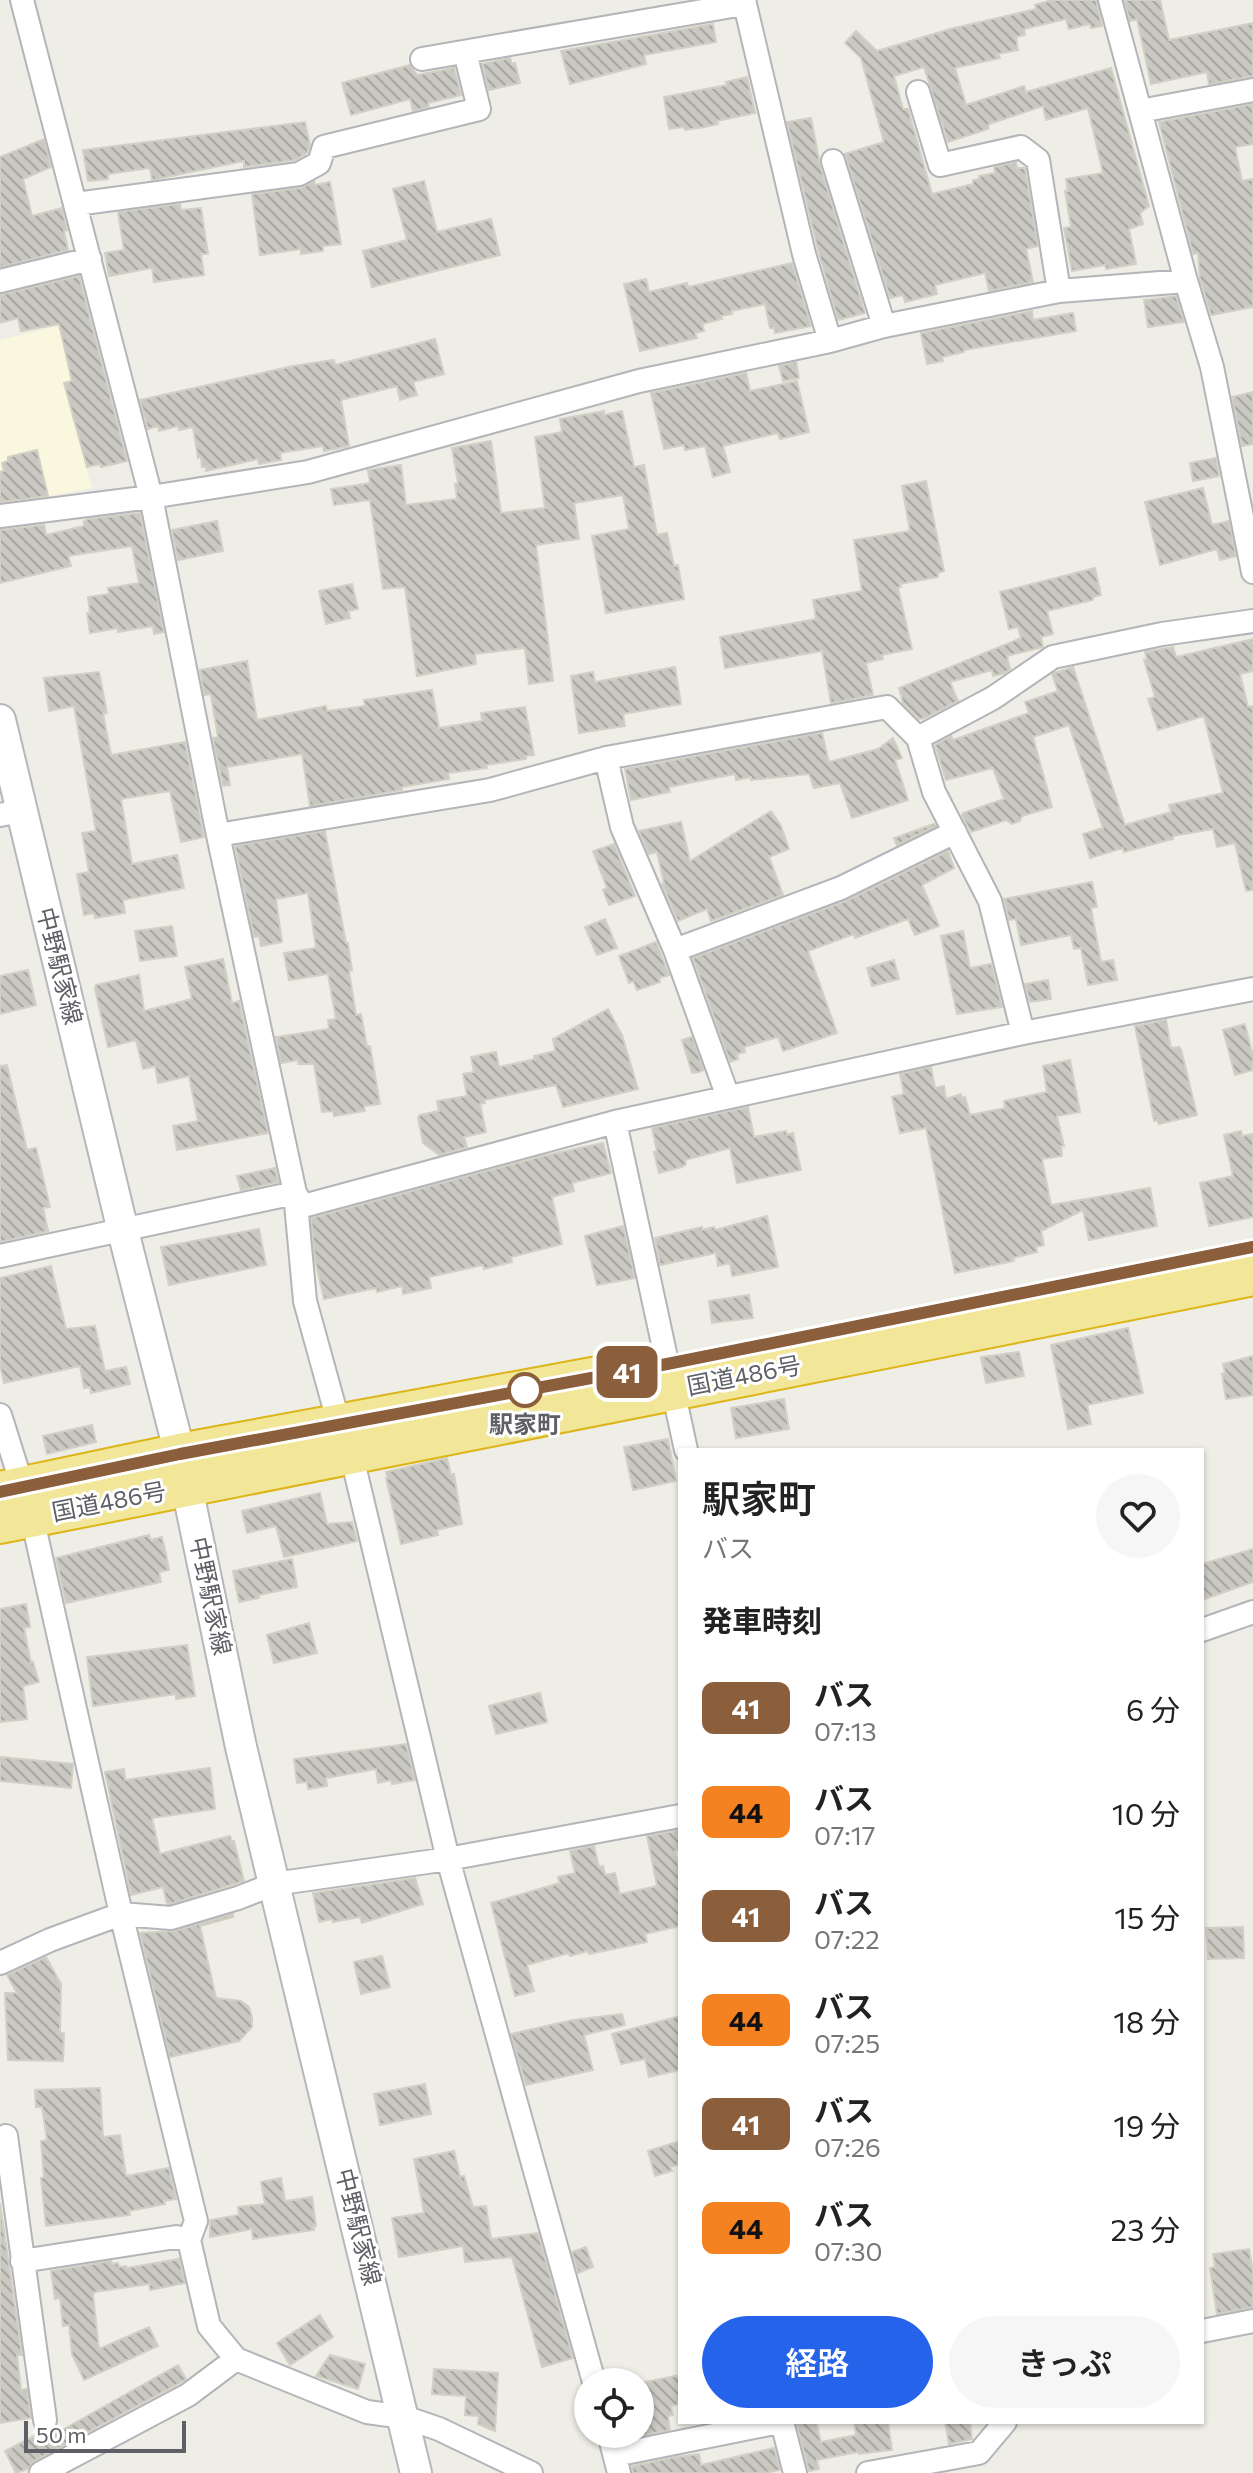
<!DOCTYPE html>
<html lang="ja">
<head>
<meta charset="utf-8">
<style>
  :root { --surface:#fff; --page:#f6f6f6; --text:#222; --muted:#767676; --accent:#2563eb }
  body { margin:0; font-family:Commissioner,"Noto Sans JP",sans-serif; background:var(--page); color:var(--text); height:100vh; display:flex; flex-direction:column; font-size:30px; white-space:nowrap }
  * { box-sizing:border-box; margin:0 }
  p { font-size:26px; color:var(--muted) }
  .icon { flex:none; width:44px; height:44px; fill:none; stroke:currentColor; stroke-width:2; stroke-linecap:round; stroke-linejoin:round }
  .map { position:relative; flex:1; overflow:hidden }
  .side { position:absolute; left:678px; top:1448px; width:526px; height:976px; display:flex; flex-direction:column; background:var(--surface); border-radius:0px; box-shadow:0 2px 6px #0004 }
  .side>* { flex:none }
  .badge { padding:0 16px; border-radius:12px; font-size:28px; line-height:52px }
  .buttons { position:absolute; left:574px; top:2368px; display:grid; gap:16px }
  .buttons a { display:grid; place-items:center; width:80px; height:80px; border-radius:50%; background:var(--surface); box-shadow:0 2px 6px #0004; font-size:40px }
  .scale { position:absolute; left:24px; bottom:20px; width:162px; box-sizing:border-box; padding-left:8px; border:4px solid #5e6065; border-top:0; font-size:22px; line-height:28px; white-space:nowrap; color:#5e6065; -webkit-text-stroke:6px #fff; paint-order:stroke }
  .map>.badge { position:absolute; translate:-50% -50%; box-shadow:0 0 0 4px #fff }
  h2 { padding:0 24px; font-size:30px; line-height:72px }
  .round { display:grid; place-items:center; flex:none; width:84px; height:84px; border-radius:42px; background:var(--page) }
  .summary { display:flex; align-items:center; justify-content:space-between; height:136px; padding:0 24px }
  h1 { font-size:38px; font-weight:600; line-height:60px }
  .primary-button { display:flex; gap:16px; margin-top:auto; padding:16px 24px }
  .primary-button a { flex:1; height:92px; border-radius:48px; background:var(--accent); color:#fff; font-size:32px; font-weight:600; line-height:92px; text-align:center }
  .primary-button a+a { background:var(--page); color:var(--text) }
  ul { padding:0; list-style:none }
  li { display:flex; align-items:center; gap:24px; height:104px; padding:0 24px }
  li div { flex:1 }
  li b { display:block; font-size:30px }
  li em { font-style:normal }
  li .badge { min-width:88px; font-weight:700; text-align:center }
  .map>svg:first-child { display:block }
  .commercial { fill:#faf7df }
  .building { fill:url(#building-back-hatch); stroke:#d2d0c5; stroke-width:2 }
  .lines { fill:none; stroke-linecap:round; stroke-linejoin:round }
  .street-casing { stroke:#b3b5b9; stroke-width:26 }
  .secondary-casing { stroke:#b5b7bc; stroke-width:34 }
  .highway-casing { stroke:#dcb518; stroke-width:44 }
  .street { stroke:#fff; stroke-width:22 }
  .secondary { stroke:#fff; stroke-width:30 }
  .highway { stroke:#f2e699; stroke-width:40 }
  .line-casing { stroke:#fff; stroke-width:18 }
  .line { stroke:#8b5e3c; stroke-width:12 }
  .stop-dot { fill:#fff; stroke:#8b5e3c; stroke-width:4 }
  .labels { text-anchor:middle; stroke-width:6; stroke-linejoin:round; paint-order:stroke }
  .street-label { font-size:24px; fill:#5e6065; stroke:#fff }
  .stop-label { font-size:24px; font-weight:bold; fill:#5e6065; stroke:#fff }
</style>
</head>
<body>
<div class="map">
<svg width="1253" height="2473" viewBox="0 0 1253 2473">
  <defs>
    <pattern id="building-back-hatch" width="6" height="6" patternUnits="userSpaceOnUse" patternTransform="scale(2)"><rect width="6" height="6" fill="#cac8c2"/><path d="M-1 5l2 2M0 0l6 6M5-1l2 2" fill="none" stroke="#a7a6a1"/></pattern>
  </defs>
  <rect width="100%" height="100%" fill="#eeede6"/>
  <!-- commercial -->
  <path class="commercial" d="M66,324L72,415L92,488L0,505V340Z"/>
  <!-- building -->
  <path class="building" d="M1052,0H1096L1102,26L1091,28L1090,24L1069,29L1066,19L1024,29L1025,35L1016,37L1018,50L998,54L1000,58L955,68L966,105L1024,86L1026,92L1111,68L1149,206L1140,213L1143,224L1129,229L1136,264L1106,269L1105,265L1072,271L1064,228L1071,227L1065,191H1068L1066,179L1103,173L1088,108L1046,120L1043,106L989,124L988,129L948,142L924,67L894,76L903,109H908L932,194L973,184V180L980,179L979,176L995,173L994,167L1016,162L1017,168H1025L1038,246L1026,249L1033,282L989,291L985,273L935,285L937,294L905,302L903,295L890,298L845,154L884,142L861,58L845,43L856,31L877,51L950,29L1036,9L1035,5Z
    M1124,0H1160L1169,40L1253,23V76L1209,84L1207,72L1151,84L1137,19L1130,21Z
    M713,24L716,42L644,55L646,64L570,84L561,51Z
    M510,58L512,64L515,63L520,83L489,90L482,64Z
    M410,65L417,75L454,68L461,95L428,103L429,107L413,111L410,99L351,115L342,83Z
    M747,77L755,113L717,121L718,124L705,127L685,130L684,127L669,129L664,97L727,85L726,82Z
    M1253,104V144L1235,147L1242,181L1253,179V307L1211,315L1200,279L1198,253L1193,254L1159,122Z
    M811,118L820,165L865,313L838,320L818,250L787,122Z
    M305,122L310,145L307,153L295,160L244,167V161L152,180L150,168L108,174V179L88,181L83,150Z
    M44,139L51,167L23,179L32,216L62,208L67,230L64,231L68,250L0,267V157Z
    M314,181L315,185L330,182L341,244L323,246V251L301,254V249L260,255L252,194L301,188Z
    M424,181L437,232L491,219L500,255L372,287L363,251L407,240L393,189Z
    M180,204L181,210L201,208L208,254H201L204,275L154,282L152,268L109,276L105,253L124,250L118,212Z
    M792,263L811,326L775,333L774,328H770L765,304L731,311L732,314L721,316L722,319L702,324L704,331L695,333L697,338L640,351L624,284L646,279L649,292L687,283L688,287Z
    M79,276L127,461L101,467L100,464L87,467L64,383L72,381L59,324L21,331L18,318L0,323V295Z
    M1176,296L1184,322L1148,327L1144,300Z
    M1032,311L1033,320L1073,313L1076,331L964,350V352L942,357L943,361L927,364L921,333Z
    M435,339L444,374L413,382L417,395L400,400L397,386L341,400L349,446L345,447L324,451L323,446L280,453L281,460L259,464L258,459L206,471V467H202L201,457L198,458L193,427L179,430L178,426L159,431L158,426L148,429L140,400L293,366L334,360L335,365Z
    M796,362L799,378L783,381L779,366Z
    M746,373L750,391L797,381L809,432L780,439L778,433L723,446L730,472L713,477L705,446L685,450L684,445L664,449L651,393Z
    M1253,392V444L1242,446L1232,397Z
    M604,411V415L622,411L634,467L644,465L657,535L667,533L674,566L678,565L684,599L606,613L592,536L629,529L623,495L574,503L579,539L536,545L553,681L529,684L525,648L475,654L476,664L417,676L405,587L383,589L370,500L334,505L331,489L370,483L368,470L401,465L406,505L457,499L455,484L458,483L452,448L491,441L501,513L545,508L535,437L562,432L560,419Z
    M37,450L48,496L0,502V472L4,471L2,463L8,461V457Z
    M1216,458L1219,476L1193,481L1190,463Z
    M926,481L944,571L938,573V577L900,584L901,587L898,588L912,649L882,655L883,659L866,663L873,695L831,703L822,651L725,668L720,637L816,619L813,600L862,591L854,540L910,531L902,486Z
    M1203,488L1212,525L1229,521L1236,556L1220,560L1217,549L1160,565L1145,502Z
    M140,513L164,632L154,634L153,626L118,632V628L90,633L87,613H90L88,597L109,594L108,588L139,583L132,546L68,556L71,566L0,583V530L44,525L46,535L84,526V521L88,519Z
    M217,521L223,551L178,560L172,530Z
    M1095,568L1101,595L1093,597V600L1047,611L1053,634L1041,637L1043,647L1007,656L1010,669L1005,673L993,676L992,670L950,682L958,701L925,718L919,719L903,703L899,688L1021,638L1018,627L1009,629L1000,592Z
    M352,584L358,609L348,611L350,618L326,624L319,591Z
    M1253,639V671L1240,674L1248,707L1253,706V890L1246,891L1235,843L1217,847L1213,829L1173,836V839L1124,852L1123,848L1090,858L1083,834L1103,828L1069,725L1033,737L1052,807L1022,816L1020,821L1012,824L1006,820L971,832L962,816L963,813L1004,799L993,768L946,780L935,745L951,736L953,740L1029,713L1025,702L1058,691L1052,674L1073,667L1125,825L1171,812L1169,805L1223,793L1204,716L1158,730L1148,699L1155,697L1144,660L1147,659L1145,652L1173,647L1176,657Z
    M247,661L257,720L326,706L327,711L365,706L364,700L432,690L439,728L482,721L481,713L525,707L534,755L526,756V759L486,765L487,768L448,773L449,779L402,787V790L310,806L302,754L227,767L230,785L223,786L213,738L218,737L211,696L210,694L204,695L200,670Z
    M675,667L681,704L623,714L625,726L579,733L571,676L593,672L595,682Z
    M99,672L107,713L103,714L111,755L185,742L204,837L181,842L170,791L121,799L132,864L177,855L184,888L123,900L125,913L95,918L94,913L84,915L77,874L89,872L82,833L96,831L74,706L49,711L44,678Z
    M822,733L829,762L878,749L893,738L902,758L895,760L908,800L852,818L840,783L814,788L809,774L751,780V777L736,780L735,774L669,787L670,792L631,800L625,769Z
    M771,811L781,826L789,849L769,857L783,895L711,921L707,909L678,921L662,884L664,883L657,852L649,854L639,831L681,822L690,861Z
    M934,824L936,826L897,845L894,838Z
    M325,831L346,943H348L352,970L349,971L356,1015L361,1014L367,1046H370L380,1104L364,1106L365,1111L334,1116L333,1111L322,1112L314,1064H298V1060L281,1063L276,1037L329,1029L328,1020L336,1019L328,974L289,980L284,953L316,948L308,893L276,899L282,942L261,946L259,936L254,937L235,846Z
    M614,844L635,896L609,905L603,890L607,888L593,851Z
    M948,851L954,868L922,885L939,926L915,935L908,919L855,938L854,934L808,951L837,1033L783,1051L778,1037L744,1047L745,1052L737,1054L738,1059L730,1062L693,958L846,901Z
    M1092,882L1097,907L1091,908L1101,962L1113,960L1117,980L1088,985L1081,948L1074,949L1071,935L1021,945L1016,919L1009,920L1004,899Z
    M605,919L617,948L597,955L585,927Z
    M172,926L177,956L140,961L135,931Z
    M963,931L970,968L991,964L1002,1007L957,1014L941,936Z
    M656,942L669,975L659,978L660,982L637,990L633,981L629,983L619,956Z
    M223,959L232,1003L239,1001L268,1133L177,1150L173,1126L198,1121L189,1076L158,1083L155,1066L143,1069L136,1040L108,1047L95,989L96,985L139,975L144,1011L192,999L185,967Z
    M894,960L899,979L872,986L867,968Z
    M28,970L36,1005L0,1014V976Z
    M1048,980L1051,999L1030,1002L1025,984Z
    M608,1009L622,1035L638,1089L563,1107L556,1085L484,1100L485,1103L480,1104L486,1132L464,1137L467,1147L439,1155L423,1143L418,1118L420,1115L439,1111L437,1101L467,1096L463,1074L474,1072L471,1057L496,1052L499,1067L535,1059L534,1056L555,1051L553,1039Z
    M1166,1020L1171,1048L1179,1047L1181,1049L1197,1115L1159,1124L1157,1120L1154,1121L1135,1026Z
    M1245,1024L1253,1056V1070L1235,1075L1223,1030Z
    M692,1037L704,1070L699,1072L692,1073L682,1040Z
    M1070,1060L1080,1112L1057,1116L1064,1146H1061L1062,1156L1042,1159L1051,1205L1150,1188L1157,1226L1089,1240L1083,1210L1041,1231L1044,1245L1036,1247L1037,1252L1013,1258L1014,1261L955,1273L926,1128L900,1133L892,1097L904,1094L900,1074L931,1067L935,1088L944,1086L946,1099L961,1094L962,1098L965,1097L970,1115L1005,1108L1004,1101L1047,1092L1043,1066Z
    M7,1065L27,1150L36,1148L50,1207L43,1208L48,1231L0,1242V1066Z
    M748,1107L754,1137L786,1131L787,1135L793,1133L801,1170L737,1183L730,1148L685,1160L686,1164L682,1167L659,1173L654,1152L657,1151L652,1128Z
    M1241,1131L1242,1136L1253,1134V1217L1209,1226L1200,1183L1233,1176L1224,1135Z
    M603,1143L611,1173L572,1183L574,1191L552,1197L562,1244L511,1257L512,1262L484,1269L483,1265L429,1277L431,1288L403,1294L402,1286L377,1292L376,1288L324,1299L315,1260L311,1218L543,1156Z
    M275,1168L278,1182L241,1190L237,1176Z
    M767,1216L778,1267L732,1276L730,1263L718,1266L716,1253L660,1265L655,1238L702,1227V1230L714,1227L715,1230Z
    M623,1226L635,1278L597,1285L585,1236Z
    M259,1229L266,1265L169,1285L161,1247Z
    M51,1266L66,1329L95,1326L105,1371L126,1367L130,1384L91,1393L90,1387L84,1388L80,1366L4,1383L0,1365V1278Z
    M749,1295L753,1318L712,1323L709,1301Z
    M1128,1328L1143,1393L1087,1405L1091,1424L1068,1429L1051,1345Z
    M1019,1352L1024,1376L986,1383L981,1357Z
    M1253,1356V1395L1226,1399L1222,1374L1225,1373L1223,1364Z
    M784,1399L789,1429L736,1438L731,1408Z
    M92,1425L96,1442L47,1454L43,1436Z
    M668,1439L676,1481L633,1490L624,1447Z
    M447,1458L451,1475L454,1474L462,1524L437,1530L438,1535L401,1544L386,1478H388L386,1472Z
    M320,1493L327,1524L352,1522L357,1541L284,1557L276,1526L247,1533L242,1511Z
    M149,1535L151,1540L162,1537L166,1554L169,1570L159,1572L161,1582L66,1603L56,1558Z
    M1253,1549V1582L1202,1600V1564Z
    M292,1559L297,1587L259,1595V1598L239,1602L233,1571Z
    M26,1604L30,1627L24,1628L31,1663L33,1662L39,1682L23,1686L27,1719L0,1722V1609Z
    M309,1623L317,1653L274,1663L267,1635Z
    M187,1645L195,1696L176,1699V1694L93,1706L87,1657Z
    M540,1693L547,1722L496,1734L489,1706Z
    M406,1744L415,1780L392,1784L391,1780L378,1783L376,1769L326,1778L327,1786L308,1789L307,1782L297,1783L294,1759Z
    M0,1757L73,1764L71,1788L0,1781Z
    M210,1768L215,1809L152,1818L160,1854L230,1836L232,1842L234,1841L244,1881L170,1904H167L163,1887L131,1895L105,1772L124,1769L125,1780Z
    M680,1830V1850L675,1851L680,1873V1926L645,1934L647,1942L589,1954L588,1951L570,1956L569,1953L527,1965L534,1991L515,1996L491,1903L560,1883L558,1877L575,1873L570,1851L594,1846L599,1867L603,1866L605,1875L615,1873L620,1894L657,1886L647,1836Z
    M415,1878L423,1904L362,1923L360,1917L333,1922L332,1919L319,1922L313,1893Z
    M233,1914V1917L200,1926L216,1998L241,2001L249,2007L252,2017V2027L239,2041L170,2057L140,1933L175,1931Z
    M1243,1927L1244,1958L1208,1959L1206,1928Z
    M382,1956L390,1987L361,1994L354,1962Z
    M46,1957L61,1984L60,2033H64L63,2061L8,2060L5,1993H17L7,1975Z
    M622,2014L625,2025L584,2035L593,2070L526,2085L511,2034L573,2020Z
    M680,2016V2070L649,2077L645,2059L621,2064L612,2034Z
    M425,2084L431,2114L380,2125L374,2094Z
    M100,2088L103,2137L120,2135L126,2176L169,2168L176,2199L164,2201L165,2204L129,2211L130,2215L46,2226L41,2178L44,2177L41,2141L47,2140L42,2107H36L35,2090Z
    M680,2141V2164L670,2167L672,2171L655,2176L648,2151Z
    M454,2151L460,2177L464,2176L473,2207L486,2206L491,2239L538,2233L573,2358L542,2367L512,2257L465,2262L463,2246L399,2257L392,2218L424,2213L414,2159Z
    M281,2178L285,2201L312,2197L316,2226L313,2227L314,2230L253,2239L252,2229L210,2237V2220L239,2215L238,2207L265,2204L261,2182Z
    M0,2203L22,2355H17L21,2390L27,2389L31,2418L0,2423Z
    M586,2247L593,2267L578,2273L572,2252Z
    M1249,2249L1253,2271V2307L1217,2314L1210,2268L1215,2267L1213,2254Z
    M179,2259L185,2283L150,2290L149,2284L95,2292L93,2295L99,2349L149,2327L158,2346L84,2380L72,2354L69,2325L63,2326L60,2298L55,2299L51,2271L111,2261L112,2264L118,2263L119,2267L126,2266L127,2268Z
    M320,2315L333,2337L290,2365L277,2343Z
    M330,2355L365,2364L358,2389L316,2376Z
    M178,2365L186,2379L180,2383L34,2461L28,2469L16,2473L5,2451L38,2434L39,2443Z
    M434,2369L498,2373L495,2431L478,2424L479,2416L465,2415L466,2396L432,2394Z
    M680,2375V2404L671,2406L673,2415L668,2416L670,2430L640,2436V2383Z
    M796,2422H816L821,2442L856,2435L854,2422H888L892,2450L859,2454L858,2452L817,2460L819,2469L809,2471Z
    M945,2422H970L972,2439L949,2444Z
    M774,2448L780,2470L765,2473H633L632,2466L676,2457L699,2454L701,2465Z"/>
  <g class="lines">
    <defs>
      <path id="street" d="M22,0L151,497L218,835L295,1193L305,1301L339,1424
        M744,0L804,254L830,341
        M1110,0L1186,281L1212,367L1253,572
        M422,59L744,4
        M918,92L940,165L1021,147L1038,160L1059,291
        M1140,111L1253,90
        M833,161L884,326
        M76,204L299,174L319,163L324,147L479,109L465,52
        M0,281L90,259
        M0,516L151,497L308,472L639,381L830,341L884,326L1059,291L1186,281
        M918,738L934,792L990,901L1023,1033
        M606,758L622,827L675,950L728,1097
        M0,815L21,811
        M218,835L490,790L606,758L887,707L918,738L993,698L1053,657L1162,634L1253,621
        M675,950L841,888L955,832
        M615,1122L686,1450
        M0,1256L295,1193L303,1206L615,1122L1023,1033L1253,989
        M0,1415L32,1517L121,1914L196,2221L189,2240L209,2326L236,2359L367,2412L404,2417L439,2429L531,2473
        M351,1453L448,1859L594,2382
        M1202,1630L1253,1612
        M0,1963L50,1940L121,1914L171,1918L238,1898L274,1884L448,1859L680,1816
        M6,2136L45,2420
        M22,2261L176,2237L189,2240
        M1202,2331L1253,2321
        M782,2422L795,2473
        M609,2434L619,2473
        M615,2455L779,2422
        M41,2473L188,2395L236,2359
        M868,2473L979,2453L1005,2422"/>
      <path id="secondary" d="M0,720L123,1231L180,1454L241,1747L416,2473"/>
      <path id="highway" d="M0,1492L180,1454L625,1372
        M0,1523L1253,1275"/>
    </defs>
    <!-- street casing -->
    <use href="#street" class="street-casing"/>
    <!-- secondary casing -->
    <use href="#secondary" class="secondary-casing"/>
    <!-- highway casing -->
    <use href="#highway" class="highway-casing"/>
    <!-- street -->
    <use href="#street" class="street"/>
    <!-- secondary -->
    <use href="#secondary" class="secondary"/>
    <!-- highway -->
    <use href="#highway" class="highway"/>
  </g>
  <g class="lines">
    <defs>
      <path id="line" d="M0,1492L180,1454L667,1364L1253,1247"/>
    </defs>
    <!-- line casing -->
    <use href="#line" class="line-casing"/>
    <!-- line -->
    <use href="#line" class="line"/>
  </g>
  <!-- markers -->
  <circle class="stop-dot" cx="525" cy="1390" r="16"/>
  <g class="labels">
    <!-- street labels -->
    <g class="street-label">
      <text transform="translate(59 966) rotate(76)" y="8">中野駅家線</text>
      <text transform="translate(744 1376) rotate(-11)" y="8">国道486号</text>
      <text transform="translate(109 1502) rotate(-11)" y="8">国道486号</text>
      <text transform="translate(210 1596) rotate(78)" y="8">中野駅家線</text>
      <text transform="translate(358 2227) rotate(76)" y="8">中野駅家線</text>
    </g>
    <!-- stop labels -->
    <g class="stop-label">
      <text x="525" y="1433">駅家町</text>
    </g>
  </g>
</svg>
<div class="buttons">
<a><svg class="icon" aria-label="locate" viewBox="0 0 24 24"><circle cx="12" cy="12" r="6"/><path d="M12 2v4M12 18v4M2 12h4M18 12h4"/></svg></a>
</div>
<div class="scale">50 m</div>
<b class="badge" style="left:627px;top:1372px;background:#8b5e3c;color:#fff">41</b>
<section class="side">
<div class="summary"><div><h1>駅家町</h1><p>バス</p></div><a class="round"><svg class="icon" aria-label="heart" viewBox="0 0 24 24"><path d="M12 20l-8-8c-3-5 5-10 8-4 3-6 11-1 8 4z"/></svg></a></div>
<h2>発車時刻</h2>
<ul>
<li><span class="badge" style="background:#8b5e3c;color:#fff">41</span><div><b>バス</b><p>07:13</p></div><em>6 分</em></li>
<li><span class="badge" style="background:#f58220;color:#111">44</span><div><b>バス</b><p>07:17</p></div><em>10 分</em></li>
<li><span class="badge" style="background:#8b5e3c;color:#fff">41</span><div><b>バス</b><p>07:22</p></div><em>15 分</em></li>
<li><span class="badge" style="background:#f58220;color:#111">44</span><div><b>バス</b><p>07:25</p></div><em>18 分</em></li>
<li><span class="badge" style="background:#8b5e3c;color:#fff">41</span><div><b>バス</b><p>07:26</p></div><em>19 分</em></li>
<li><span class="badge" style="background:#f58220;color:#111">44</span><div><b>バス</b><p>07:30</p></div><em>23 分</em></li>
</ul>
<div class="primary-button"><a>経路</a><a>きっぷ</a></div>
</section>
</div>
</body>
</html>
